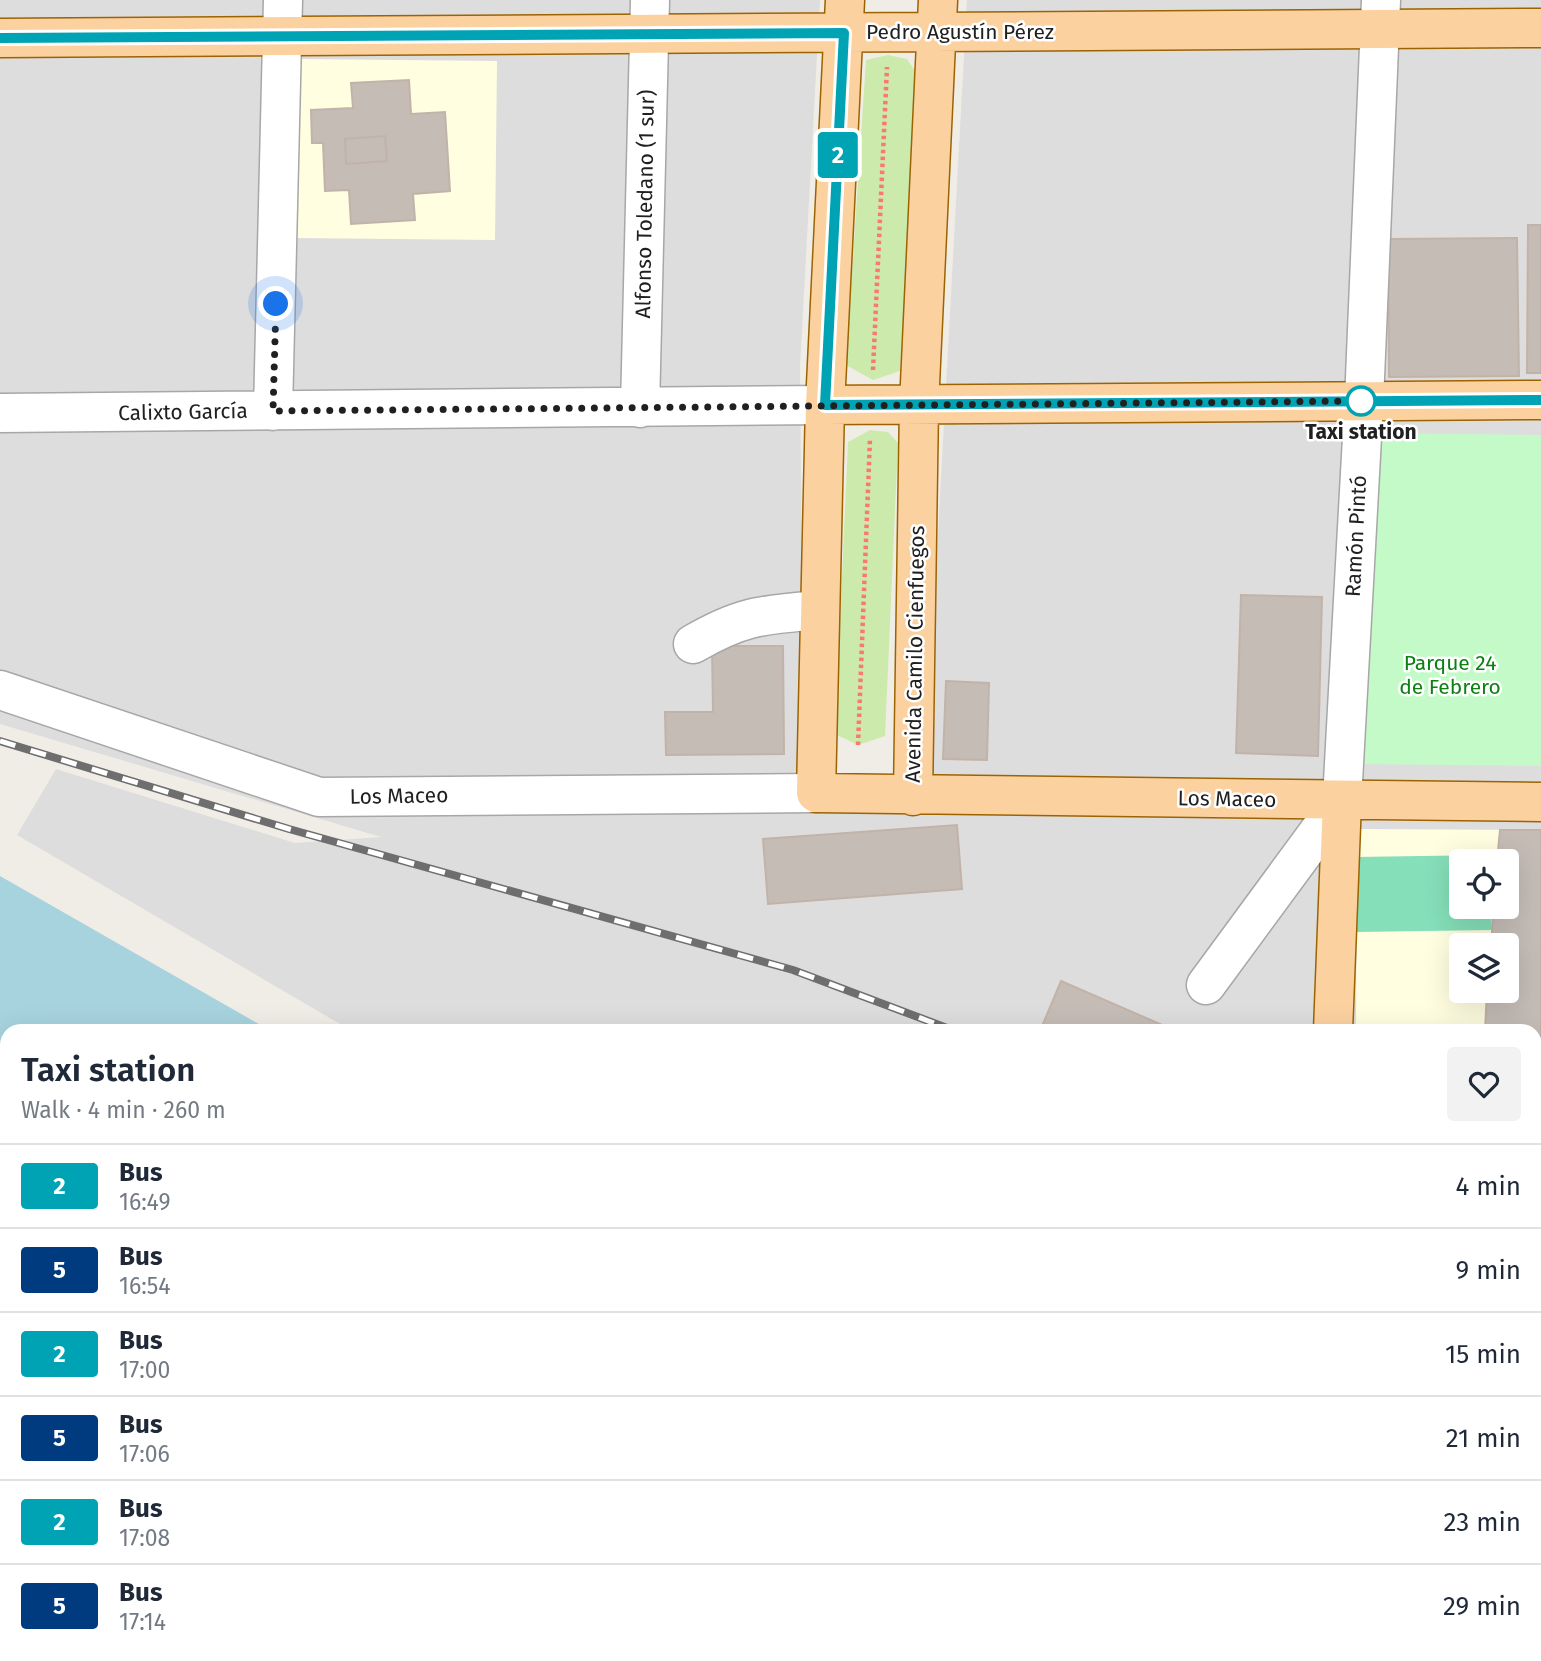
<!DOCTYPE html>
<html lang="en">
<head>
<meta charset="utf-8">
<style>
  :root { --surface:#fff; --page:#f2f2f3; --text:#1f2937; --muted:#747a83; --line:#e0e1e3 }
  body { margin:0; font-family:"Fira Sans",sans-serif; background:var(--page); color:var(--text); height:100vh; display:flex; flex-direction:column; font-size:26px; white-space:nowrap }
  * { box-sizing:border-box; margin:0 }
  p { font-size:23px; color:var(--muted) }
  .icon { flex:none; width:38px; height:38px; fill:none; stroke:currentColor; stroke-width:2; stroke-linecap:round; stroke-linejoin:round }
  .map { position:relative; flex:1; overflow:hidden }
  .side { position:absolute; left:0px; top:1024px; width:1542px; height:639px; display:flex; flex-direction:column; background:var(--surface); border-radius:21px 21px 0 0; box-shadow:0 7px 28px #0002 }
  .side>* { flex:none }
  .badge { padding:0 14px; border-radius:5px; font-size:24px; line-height:46px }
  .controls { position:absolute; left:1449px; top:849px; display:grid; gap:14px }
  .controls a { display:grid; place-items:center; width:70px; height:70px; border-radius:7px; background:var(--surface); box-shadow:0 7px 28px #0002; font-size:35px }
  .you { position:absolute; width:35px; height:35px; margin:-18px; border:5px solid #fff; border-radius:50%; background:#1a73e8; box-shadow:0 0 0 10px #1a73e833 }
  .map>.badge { position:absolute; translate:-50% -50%; box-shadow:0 0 0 4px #fff }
  .round { display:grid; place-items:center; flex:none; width:74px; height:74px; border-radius:7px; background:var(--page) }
  .head { display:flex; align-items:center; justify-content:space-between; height:119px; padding:0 21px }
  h1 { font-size:33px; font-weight:600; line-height:52px }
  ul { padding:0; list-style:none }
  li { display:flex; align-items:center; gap:21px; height:84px; padding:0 21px; border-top:2px solid var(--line) }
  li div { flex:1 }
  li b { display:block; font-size:26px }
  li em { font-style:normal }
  li .badge { min-width:77px; font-weight:700; text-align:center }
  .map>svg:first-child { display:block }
  .residential { fill:#dedddd; fill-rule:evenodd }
  .education { fill:#fffee1; fill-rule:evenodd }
  .grass { fill:#cdeaad }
  .park { fill:#c4fac7 }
  .pitch { fill:#85dfb9 }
  .water { fill:#a7d3de }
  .building { fill:#c5bcb6; stroke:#c2b3a9; stroke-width:2 }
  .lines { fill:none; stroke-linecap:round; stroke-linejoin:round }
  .minor-casing { stroke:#a7a7a7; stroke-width:41 }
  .major-casing { stroke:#9c6300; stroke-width:41 }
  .path { stroke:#fa786e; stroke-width:4.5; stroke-dasharray:3.5 3.5; stroke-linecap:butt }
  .minor { stroke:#fff; stroke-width:38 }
  .major { stroke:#fcd1a0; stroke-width:38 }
  .rail-casing { stroke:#6e6e6e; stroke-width:8 }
  .rail { stroke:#fff; stroke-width:5; stroke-dasharray:16; stroke-linecap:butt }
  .line-casing { stroke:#fff; stroke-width:16 }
  .line { stroke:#00a3b4; stroke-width:10 }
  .walk { stroke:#202020; stroke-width:7; stroke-dasharray:0 12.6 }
  .stop-dot { fill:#fff; stroke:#00a3b4; stroke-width:3.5 }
  .labels { text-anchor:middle; stroke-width:5; stroke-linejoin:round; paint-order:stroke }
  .street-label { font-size:21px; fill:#202020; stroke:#fff }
  .stop-label { font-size:21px; font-weight:bold; fill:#202020; stroke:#fff }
  .park-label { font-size:21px; fill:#0c8012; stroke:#fff }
</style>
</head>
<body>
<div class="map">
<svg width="1541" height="1661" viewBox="0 0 1541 1661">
  <rect width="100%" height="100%" fill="#f0ede6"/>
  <!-- residential -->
  <path class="residential" d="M0,0H820L800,366L804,809H923L967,0H1541V1559L1535,1550V1031H352L17,835L56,769L295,843L381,837L0,724ZM1461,861H1507V906H1461ZM1461,945H1507V990H1461Z"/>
  <!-- education -->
  <path class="education" d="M299,59L497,61L495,240L297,238Z
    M1357,829L1541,830V1138H1535V1031H1356ZM1461,861H1507V906H1461ZM1461,945H1507V990H1461Z"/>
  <!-- grass -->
  <path class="grass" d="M888,55L907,59L917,74L900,371L873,380L846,365L866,60Z
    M870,430L888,432L898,443L885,736L858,745L835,734L848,442Z"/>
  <!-- park -->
  <path class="park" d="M1375,433L1541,435V766L1354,764Z"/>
  <!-- pitch -->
  <path class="pitch" d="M1490,855V861H1461V906L1491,907L1492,930L1357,932L1355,857Z"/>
  <!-- water -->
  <path class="water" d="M0,876L271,1031H7V1087L0,1082Z
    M1535,1621L1541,1625V1661H999L985,1656H1535Z"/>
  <!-- building -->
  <path class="building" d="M409,80L411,114L445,112L450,191L413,194L415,220L351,224L349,190L325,191L323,143H312L311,110L353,108L351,83Z
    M385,136L387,161L346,164L345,139Z
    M1528,225H1541V373H1527Z
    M1517,238L1519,376L1389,377L1388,239Z
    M1241,595L1322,597L1318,756L1236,753Z
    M712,646H783L784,754L666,755L665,712H713Z
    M946,681L989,683L987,760L943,759Z
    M957,825L962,889L768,904L763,839Z
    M1500,830H1541V1138H1535V1031H1485L1487,990H1507V945H1491L1494,906H1507V861H1497Z
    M1061,981L1176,1031H1040Z
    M1535,1273H1541V1429H1535Z"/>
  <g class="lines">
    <defs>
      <path id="minor" d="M640,408L650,0
        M273,411L283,0
        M0,413L825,405
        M693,644C743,615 763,615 818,610
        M0,690L319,797L816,793
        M1206,985L1342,800L1364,401L1381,0"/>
      <path id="major" d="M845,0L825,405L816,793L1541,802
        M0,38L1541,28
        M825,405L1541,400
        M913,796L919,405L938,0
        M1333,1031L1342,800
        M1535,1189L1541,1188"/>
    </defs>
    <!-- minor casing -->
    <use href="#minor" class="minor-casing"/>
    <!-- major casing -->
    <use href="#major" class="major-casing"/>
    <!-- path -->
    <path class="path" d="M873,370L887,67
      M858,745L870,438"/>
    <!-- minor -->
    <use href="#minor" class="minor"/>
    <!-- major -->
    <use href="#major" class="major"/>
    <defs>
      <path id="rail" d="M0,741L289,829L793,970L955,1031
        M1535,1161H1541"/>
    </defs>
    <!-- rail casing -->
    <use href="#rail" class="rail-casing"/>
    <!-- rail -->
    <use href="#rail" class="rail"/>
  </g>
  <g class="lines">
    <defs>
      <path id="line" d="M0,38L844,33L825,405L1541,400"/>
    </defs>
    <!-- line casing -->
    <use href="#line" class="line-casing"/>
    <!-- line -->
    <use href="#line" class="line"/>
    <!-- walk -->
    <path class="walk" d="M276,304L273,411L1364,401H1361"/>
  </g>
  <!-- markers -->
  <circle class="stop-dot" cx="1361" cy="401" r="14"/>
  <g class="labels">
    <!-- street labels -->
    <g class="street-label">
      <text x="960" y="39">Pedro Agustín Pérez</text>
      <text transform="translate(645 204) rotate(-89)" y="7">Alfonso Toledano (1 sur)</text>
      <text transform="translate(183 412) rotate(-1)" y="7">Calixto García</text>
      <text transform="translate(1356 536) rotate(-87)" y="7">Ramón Pintó</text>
      <text transform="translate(915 654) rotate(-89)" y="7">Avenida Camilo Cienfuegos</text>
      <text transform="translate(399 796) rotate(-1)" y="7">Los Maceo</text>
      <text transform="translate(1227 799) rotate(1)" y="7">Los Maceo</text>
    </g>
    <!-- stop labels -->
    <g class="stop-label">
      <text x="1361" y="439">Taxi station</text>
    </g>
    <!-- park labels -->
    <g class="park-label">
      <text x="1450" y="670">Parque 24<tspan x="1450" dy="24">de Febrero</tspan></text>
    </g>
  </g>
</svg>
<div class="controls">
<a><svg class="icon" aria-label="locate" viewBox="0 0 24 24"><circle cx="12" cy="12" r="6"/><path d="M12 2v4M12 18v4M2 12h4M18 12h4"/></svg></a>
<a><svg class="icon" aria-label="layers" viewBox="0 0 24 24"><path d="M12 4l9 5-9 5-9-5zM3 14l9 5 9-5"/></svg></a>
</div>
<div class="you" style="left:276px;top:304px"></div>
<b class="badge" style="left:838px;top:155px;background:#00a3b4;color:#fff">2</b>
<section class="side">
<div class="head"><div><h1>Taxi station</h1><p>Walk · 4 min · 260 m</p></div><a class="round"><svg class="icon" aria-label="heart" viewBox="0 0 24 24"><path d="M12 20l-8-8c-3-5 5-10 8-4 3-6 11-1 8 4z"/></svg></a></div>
<ul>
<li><span class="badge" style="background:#00a3b4;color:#fff">2</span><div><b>Bus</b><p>16:49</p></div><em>4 min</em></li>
<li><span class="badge" style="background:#003b80;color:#fff">5</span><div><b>Bus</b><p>16:54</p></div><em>9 min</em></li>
<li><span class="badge" style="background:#00a3b4;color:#fff">2</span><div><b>Bus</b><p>17:00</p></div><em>15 min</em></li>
<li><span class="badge" style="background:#003b80;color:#fff">5</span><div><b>Bus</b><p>17:06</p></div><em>21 min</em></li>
<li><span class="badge" style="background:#00a3b4;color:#fff">2</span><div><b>Bus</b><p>17:08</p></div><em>23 min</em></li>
<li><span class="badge" style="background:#003b80;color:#fff">5</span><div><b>Bus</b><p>17:14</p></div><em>29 min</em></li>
</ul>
</section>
</div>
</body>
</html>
